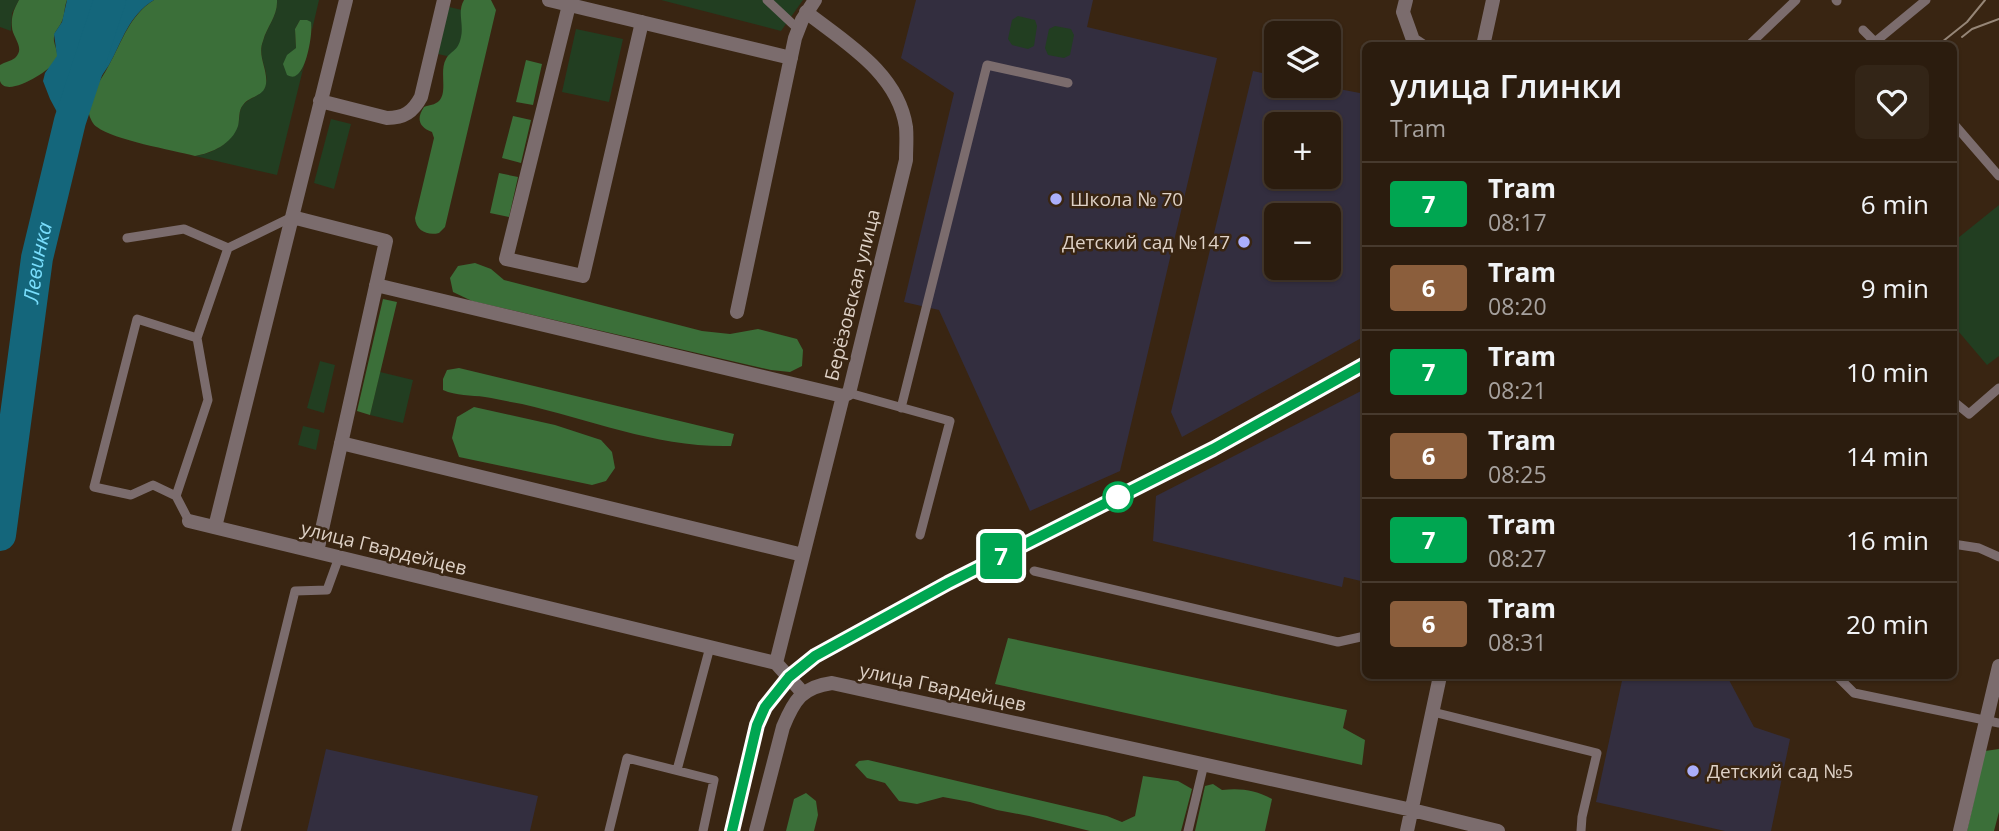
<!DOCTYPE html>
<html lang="en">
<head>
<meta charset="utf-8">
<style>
  :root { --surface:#2b1c0e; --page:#332517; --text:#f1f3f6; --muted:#a6a19e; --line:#473a2e }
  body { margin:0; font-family:"Open Sans",sans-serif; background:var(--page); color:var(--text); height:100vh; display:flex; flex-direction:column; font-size:26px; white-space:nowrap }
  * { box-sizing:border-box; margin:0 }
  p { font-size:23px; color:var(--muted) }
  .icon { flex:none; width:38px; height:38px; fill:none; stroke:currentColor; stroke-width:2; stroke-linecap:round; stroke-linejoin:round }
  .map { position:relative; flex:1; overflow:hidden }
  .drawer { position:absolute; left:1362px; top:42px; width:595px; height:637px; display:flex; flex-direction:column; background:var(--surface); border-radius:10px; box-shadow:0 2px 5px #0004,0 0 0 2px var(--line) }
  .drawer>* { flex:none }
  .badge { padding:0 14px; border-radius:5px; font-size:24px; line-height:46px }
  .controls { position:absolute; left:1264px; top:21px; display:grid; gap:14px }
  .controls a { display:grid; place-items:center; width:77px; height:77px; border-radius:10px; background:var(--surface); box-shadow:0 2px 5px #0004,0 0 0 2px var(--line); font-size:35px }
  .map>.badge { position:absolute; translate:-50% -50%; box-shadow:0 0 0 4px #fff }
  .round { display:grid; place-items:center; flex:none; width:74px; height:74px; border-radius:10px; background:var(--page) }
  .head { display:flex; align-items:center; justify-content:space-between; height:119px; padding:0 28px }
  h1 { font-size:33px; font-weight:600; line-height:52px }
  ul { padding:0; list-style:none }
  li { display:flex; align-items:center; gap:21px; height:84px; padding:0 28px; border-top:2px solid var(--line) }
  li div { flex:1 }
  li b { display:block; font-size:26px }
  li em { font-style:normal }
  li .badge { min-width:77px; font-weight:700; text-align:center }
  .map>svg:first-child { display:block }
  .education { fill:#332e3f; fill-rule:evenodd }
  .green { fill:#223e21 }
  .forest { fill:#3b6f39 }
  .water { fill:#14667b }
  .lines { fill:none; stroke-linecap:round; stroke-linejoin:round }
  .river { stroke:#14667b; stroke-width:32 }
  .service { stroke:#7b6c6d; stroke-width:9 }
  .minor { stroke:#7b6c6d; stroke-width:14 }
  .tertiary { stroke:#7b6c6d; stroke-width:14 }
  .tram { stroke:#968677; stroke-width:2 }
  .line-casing { stroke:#fff; stroke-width:16 }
  .line { stroke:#00a651; stroke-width:10 }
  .poi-dot { fill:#abaffb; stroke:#392512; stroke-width:2.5 }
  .stop-dot { fill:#fff; stroke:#00a651; stroke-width:3.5 }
  .labels { text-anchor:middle; stroke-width:5; stroke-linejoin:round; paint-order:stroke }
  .poi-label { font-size:19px; fill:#ded1c6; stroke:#392512; text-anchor:start }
  .street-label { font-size:19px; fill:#ded1c6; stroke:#392512 }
  .water-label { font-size:21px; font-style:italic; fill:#78ddfc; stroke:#392512 }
</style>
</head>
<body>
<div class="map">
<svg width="1999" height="831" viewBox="0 0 1999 831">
  <rect width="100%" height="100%" fill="#392512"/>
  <!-- education -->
  <path class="education" d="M916,0H1093L1087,27L1217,58L1120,471L1030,511L939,310L904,302L954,93L901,58Z
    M1253,71L1276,76V86H1323L1365,94V336L1182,437L1171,412ZM1328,124V177H1276V124ZM1276,215H1328V268H1276Z
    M1365,389V582L1344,577L1342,587L1153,541L1156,496Z
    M1623,676H1708L1729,680L1754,727L1790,739L1771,831H1725L1596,802Z
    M326,749L538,796L530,831H307Z"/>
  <!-- green -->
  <path class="green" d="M0,0H19L12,13L11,31L0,27Z
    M277,0H319L312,30L311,23L300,20L295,29L296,48L292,53L301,72L305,61L277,175L195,156C215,153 234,142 239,120C240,115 239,110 243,105C250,96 263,97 266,83C269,70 257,57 263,41C267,27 278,15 277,0Z
    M661,0H803L781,31Z
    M449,7L471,12L460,59L438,54Z
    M1018,16L1035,20L1037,26L1034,46L1028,49L1012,45L1008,39L1012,20Z
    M1055,26L1071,29L1074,35L1070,55L1064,58L1048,55L1045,48L1049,29Z
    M576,29L623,39L609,102L562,92Z
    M331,119L351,124L334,189L314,183Z
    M1999,205V356L1987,365L1953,325V242Z
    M320,361L335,365L324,413L307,408Z
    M380,372L413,380L403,423L370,415Z
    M303,426L320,430L316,450L298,445Z"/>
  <!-- forest -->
  <path class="forest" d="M19,0H67C64,7 65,14 62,21C59,29 53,31 54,41C55,48 60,54 55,62C49,71 6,99 0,81C0,77 0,69 0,65C5,62 11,61 15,58C26,48 12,37 12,27C11,16 14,9 19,0Z
    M154,0H277C278,16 267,26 263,41C257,56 268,69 266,84C264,97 249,96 243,105C238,111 240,119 238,126C232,144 212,153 195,156C172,150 114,140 97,127C93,125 90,118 89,114C88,94 101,81 109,65C123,40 129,16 154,0Z
    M464,0H491L496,10L445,227L439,233C428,236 416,231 415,218L434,138L432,132C419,127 416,119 424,107C429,105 435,105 439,101C448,92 439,71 446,59C451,50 458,52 461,37C464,24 457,12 464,0Z
    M300,20H307L311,22C313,33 307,67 298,74C293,78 292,77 287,75L283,64L287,55L296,48L295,29Z
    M526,60L542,64L533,105L516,102Z
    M513,116L531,120L521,163L502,158Z
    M499,173L518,177L509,217L490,213Z
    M475,263L491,269L504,280L702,331L730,334L758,329L797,339L803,350L802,366L790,372L771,370L472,301L453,292L450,278L458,266Z
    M383,299L397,302L370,415L357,411Z
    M459,368L734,434L731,446C659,448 591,420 522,404C510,402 497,399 485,397C471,395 456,396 443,390V379L447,370Z
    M474,407L555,425L601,440L612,452L615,468L606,481L592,485L459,457L452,438L457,417Z
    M1008,638L1347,710L1343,728L1365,740L1362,765L995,684Z
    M1999,749V812L1994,831H1967L1985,751Z
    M868,760L1107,816L1122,822L1135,816L1143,776L1178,781L1192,789L1181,831H1090L1029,816L997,810L970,802L943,797L917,804L899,801L885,783L867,778L855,765L859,761Z
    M1213,784L1222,790C1241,788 1255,790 1272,799L1265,831H1195L1205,786Z
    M806,793L816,801L818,815L814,831H786L794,799Z"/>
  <!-- water -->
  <path class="water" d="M67,0H154C128,16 123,40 109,65C104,73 98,80 94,89C86,104 90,115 70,121L57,112L50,99L43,81L45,73L57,56L54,34L62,22Z"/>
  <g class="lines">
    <!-- river -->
    <path class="river" id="s1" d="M0,535L37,258L70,121L110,0"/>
    <!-- service -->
    <path class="service" d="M767,0L798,29
      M1836,0L1837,1
      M1863,30L1875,42L1926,0
      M1748,46L1796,0
      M1953,123L1999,176
      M127,238L184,229L228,248
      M849,393L950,421L920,535
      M1953,401L1969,414L1999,388
      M901,408L987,65L1068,83
      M176,496L208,400L197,338
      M189,521L176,496L153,485L131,495L94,487L137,319L197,338L228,248L292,217
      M1953,544L1979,548L1999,557
      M1034,571L1338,642L1365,636
      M1839,676V678L1854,693L1999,723
      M1433,712L1597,753L1582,817L1581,831
      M677,770L710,647
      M236,831L295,591L327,590L339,557
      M609,831L627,758L714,780L703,831
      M1188,831L1204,764"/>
    <!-- minor -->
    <path class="minor" d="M549,0L791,58
      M1406,0L1403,12L1413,40L1422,46
      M569,5L506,259L583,276L642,22
      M1483,46L1493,0
      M320,101L387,118C404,118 413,112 421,97L444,0
      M292,217L386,241L317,552
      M376,285L843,396
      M737,312L795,38L802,20L815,0
      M341,443L803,555
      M189,521L776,663L803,693
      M215,527L346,0
      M776,663L843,396L849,393L906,160C906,149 907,138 906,127C898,73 846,43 806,12
      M756,831L783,727C794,700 802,687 832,683L1412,810L1498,831
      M1407,831L1440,676"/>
    <!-- tertiary -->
    <path class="tertiary" d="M1960,831L1999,666"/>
    <!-- tram -->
    <path class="tram" d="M1962,37L1972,29L1999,19
      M1937,46L1967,22L1985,0
      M732,831L757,725L765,707L789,677L815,656L948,583L1213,449L1365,364"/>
  </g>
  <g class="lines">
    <defs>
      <path id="line" d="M732,831L757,725L765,707L789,677L815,656L948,583L1213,449L1365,364"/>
    </defs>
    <!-- line casing -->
    <use href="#line" class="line-casing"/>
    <!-- line -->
    <use href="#line" class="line"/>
  </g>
  <!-- markers -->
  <g class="poi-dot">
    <circle cx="1056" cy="199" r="7"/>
    <circle cx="1244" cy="242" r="7"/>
    <circle cx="1693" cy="771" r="7"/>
  </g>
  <circle class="stop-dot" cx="1118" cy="497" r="14"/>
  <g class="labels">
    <!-- poi labels -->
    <g class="poi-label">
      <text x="1070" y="206">Школа № 70</text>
      <text x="1230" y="249" text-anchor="end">Детский сад №147</text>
      <text x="1707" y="778">Детский сад №5</text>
    </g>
    <!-- street labels -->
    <g class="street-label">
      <text transform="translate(852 295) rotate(-76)" y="7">Берёзовская улица</text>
      <text transform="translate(384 548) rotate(14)" y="7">улица Гвардейцев</text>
      <text transform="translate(943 687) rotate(12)" y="7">улица Гвардейцев</text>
    </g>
    <!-- water labels -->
    <g class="water-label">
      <text dy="7" stroke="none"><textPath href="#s1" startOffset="275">Левинка</textPath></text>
    </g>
  </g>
</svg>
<div class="controls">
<a><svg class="icon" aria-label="layers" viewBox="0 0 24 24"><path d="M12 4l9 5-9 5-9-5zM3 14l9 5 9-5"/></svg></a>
<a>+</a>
<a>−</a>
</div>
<b class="badge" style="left:1001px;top:556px;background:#00a651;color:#fff">7</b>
<section class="drawer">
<div class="head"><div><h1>улица Глинки</h1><p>Tram</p></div><a class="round"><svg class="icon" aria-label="heart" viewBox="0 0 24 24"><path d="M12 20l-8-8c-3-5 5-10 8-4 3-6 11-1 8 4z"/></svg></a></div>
<ul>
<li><span class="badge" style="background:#00a651;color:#fff">7</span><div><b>Tram</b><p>08:17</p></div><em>6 min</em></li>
<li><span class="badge" style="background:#8b5e3c;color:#fff">6</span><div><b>Tram</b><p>08:20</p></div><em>9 min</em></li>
<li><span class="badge" style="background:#00a651;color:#fff">7</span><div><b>Tram</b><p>08:21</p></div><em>10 min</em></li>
<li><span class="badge" style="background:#8b5e3c;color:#fff">6</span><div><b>Tram</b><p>08:25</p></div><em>14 min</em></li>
<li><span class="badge" style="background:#00a651;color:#fff">7</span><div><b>Tram</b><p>08:27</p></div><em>16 min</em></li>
<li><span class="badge" style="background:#8b5e3c;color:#fff">6</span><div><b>Tram</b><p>08:31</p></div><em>20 min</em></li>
</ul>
</section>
</div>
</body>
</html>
